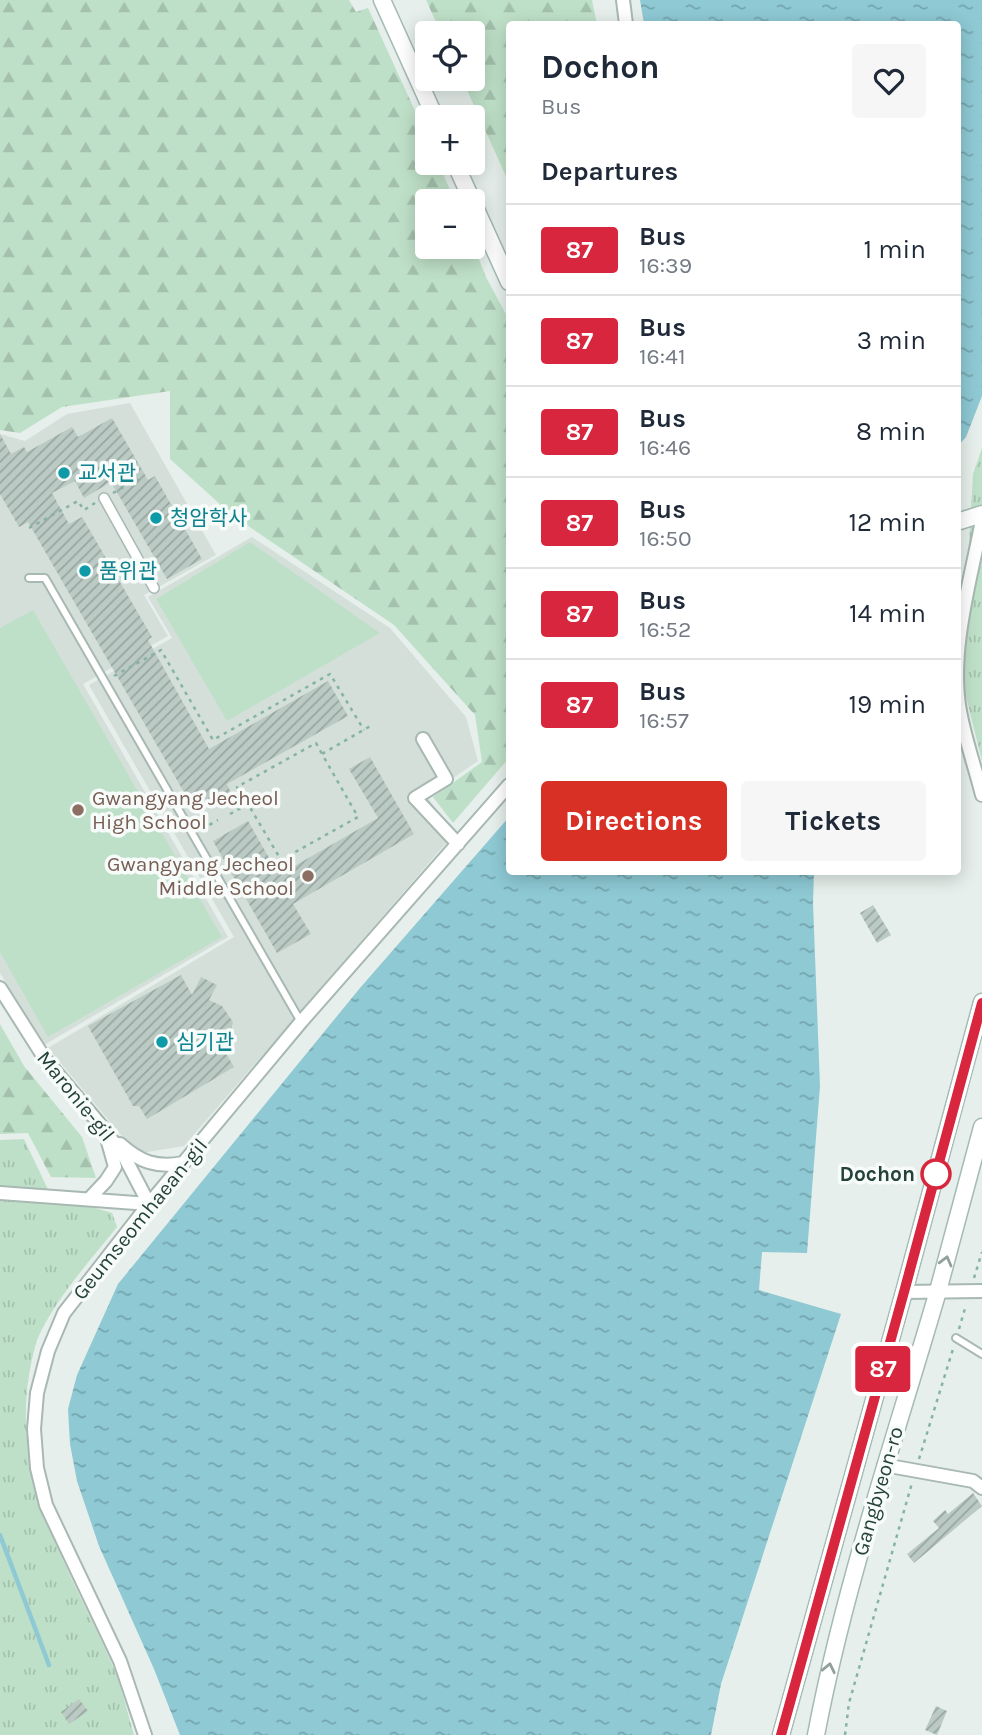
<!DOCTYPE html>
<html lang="en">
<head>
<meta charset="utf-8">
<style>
  :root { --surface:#fff; --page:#f6f6f7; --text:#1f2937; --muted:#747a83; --line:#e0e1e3; --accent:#d93025 }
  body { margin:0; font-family:Karla,"Noto Sans KR",sans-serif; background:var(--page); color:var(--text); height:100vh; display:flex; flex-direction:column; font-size:26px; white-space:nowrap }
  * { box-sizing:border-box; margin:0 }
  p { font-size:23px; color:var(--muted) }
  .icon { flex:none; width:38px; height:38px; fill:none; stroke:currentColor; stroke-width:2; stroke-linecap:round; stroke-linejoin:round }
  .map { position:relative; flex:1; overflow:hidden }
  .panel { position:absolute; left:506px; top:21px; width:455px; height:854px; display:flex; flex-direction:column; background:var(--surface); border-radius:7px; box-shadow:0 4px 18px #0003 }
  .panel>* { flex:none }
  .badge { padding:0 14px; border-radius:5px; font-size:24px; line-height:46px }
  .fabs { position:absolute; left:415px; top:21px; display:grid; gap:14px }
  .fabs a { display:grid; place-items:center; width:70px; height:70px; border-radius:7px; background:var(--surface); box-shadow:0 4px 18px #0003; font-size:35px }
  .map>.badge { position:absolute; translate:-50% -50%; box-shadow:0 0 0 4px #fff }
  h2 { padding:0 35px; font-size:26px; line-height:63px }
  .round { display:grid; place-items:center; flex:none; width:74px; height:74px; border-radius:7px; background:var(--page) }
  .overview { display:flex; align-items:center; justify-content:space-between; height:119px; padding:0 35px }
  h1 { font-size:33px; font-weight:700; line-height:52px }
  .primary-button { display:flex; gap:14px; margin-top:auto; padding:14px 35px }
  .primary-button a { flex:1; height:80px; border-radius:7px; background:var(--accent); color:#fff; font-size:28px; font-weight:700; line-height:80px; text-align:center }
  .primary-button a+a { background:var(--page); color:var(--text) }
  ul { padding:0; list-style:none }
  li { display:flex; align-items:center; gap:21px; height:91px; padding:0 35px; border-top:2px solid var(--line) }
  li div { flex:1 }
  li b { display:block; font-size:26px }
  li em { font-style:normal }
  li .badge { min-width:77px; font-weight:700; text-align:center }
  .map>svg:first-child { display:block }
  .built { fill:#d4dfda }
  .forest { fill:url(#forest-firs) }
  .park { fill:url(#park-tufts) }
  .pitch { fill:#bfe0c8 }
  .water { fill:url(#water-ripples) }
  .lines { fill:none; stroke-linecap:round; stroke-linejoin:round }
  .stream { stroke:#8ec9d4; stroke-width:4.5 }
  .building { fill:url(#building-hatch) }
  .service-casing { stroke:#a8b8b2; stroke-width:10 }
  .pedestrian-casing { stroke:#a8b8b2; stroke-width:12 }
  .minor-casing { stroke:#a8b8b2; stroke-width:16 }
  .secondary-casing { stroke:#a4bbb3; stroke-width:19 }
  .path { stroke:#86b3a5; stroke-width:2.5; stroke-dasharray:3.5 5; stroke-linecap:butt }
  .service { stroke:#fff; stroke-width:6 }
  .pedestrian { stroke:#fff; stroke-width:9 }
  .minor { stroke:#fff; stroke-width:12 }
  .secondary { stroke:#fff; stroke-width:16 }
  .oneway { stroke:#92a09c }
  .line-casing { stroke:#fff; stroke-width:16 }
  .line { stroke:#d7263d; stroke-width:10 }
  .culture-dot { fill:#0f9aa8; stroke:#f7fbf9; stroke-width:2.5 }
  .education-dot { fill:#8d6e63; stroke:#f7fbf9; stroke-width:2.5 }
  .stop-dot { fill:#fff; stroke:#d7263d; stroke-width:3.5 }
  .labels { text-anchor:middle; stroke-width:7; stroke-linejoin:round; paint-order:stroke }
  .culture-label { font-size:21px; fill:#0d838f; stroke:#f7fbf9; text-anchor:start }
  .education-label { font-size:21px; fill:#785e54; stroke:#f7fbf9; text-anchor:start }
  .street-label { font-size:21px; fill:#24423a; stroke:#f7fbf9 }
  .stop-label { font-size:21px; font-weight:bold; fill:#24423a; stroke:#f7fbf9; text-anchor:end }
</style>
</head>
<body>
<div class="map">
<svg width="982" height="1735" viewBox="0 0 982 1735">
  <defs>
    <pattern id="forest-firs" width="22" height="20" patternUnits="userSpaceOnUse" patternTransform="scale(1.75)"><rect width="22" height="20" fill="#bfe0c8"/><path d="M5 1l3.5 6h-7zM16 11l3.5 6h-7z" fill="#a4c1ad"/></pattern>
    <pattern id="park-tufts" width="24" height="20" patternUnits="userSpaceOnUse" patternTransform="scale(1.75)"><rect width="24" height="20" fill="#bfe0c8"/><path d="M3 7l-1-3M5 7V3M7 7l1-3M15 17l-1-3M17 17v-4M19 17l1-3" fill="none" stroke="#a4c1ad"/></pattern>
    <pattern id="water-ripples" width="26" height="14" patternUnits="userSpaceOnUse" patternTransform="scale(1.75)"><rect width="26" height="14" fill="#8ec9d4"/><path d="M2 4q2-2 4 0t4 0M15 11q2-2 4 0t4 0" fill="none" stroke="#74a5ad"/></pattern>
    <pattern id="building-hatch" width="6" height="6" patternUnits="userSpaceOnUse" patternTransform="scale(1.75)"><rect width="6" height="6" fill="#bbcac4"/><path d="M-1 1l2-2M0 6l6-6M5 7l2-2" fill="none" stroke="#98a6a0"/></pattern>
  </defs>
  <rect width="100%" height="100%" fill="#e6efeb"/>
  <!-- built -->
  <path class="built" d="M130,403L216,555L144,595L168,636L83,684L228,937L44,1045L0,973V434L25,441L67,414Z
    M252,537L390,628L466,717L478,761L427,796L453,835L184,1146L141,1153L121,1135L48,1048L234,937L89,685L172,638L148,597Z"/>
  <!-- forest -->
  <path class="forest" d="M0,0H349L356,12L368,8L427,137V163H438L455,201H427V247H472L473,244L486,277L509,320V758L453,823L433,797L482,762L475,715L394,625L232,515L170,459V391L62,407L20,433L0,430Z
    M426,0H592L597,24H509V183L462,79H472V33H441Z
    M0,1024L24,1066L82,1137L96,1178L51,1177L28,1133L0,1134Z"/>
  <!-- park -->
  <path class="park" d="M982,448V761L965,692L964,631L973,474Z
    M24,1139L53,1200L74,1202L112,1213L117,1227C89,1262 55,1299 37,1340C0,1466 63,1554 112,1664C122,1686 127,1712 134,1735H0V1140Z"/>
  <!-- pitch -->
  <path class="pitch" d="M250,542L380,633L227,721L156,599Z
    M33,610L222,937L48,1037L0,952V628Z"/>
  <!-- water -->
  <path class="water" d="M640,0H982V396L966,437L957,447V24H644Z
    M509,817V872H814L813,903L820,1086L807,1253L762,1252L759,1290L841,1314L721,1684L711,1735H180L154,1669L99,1546L77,1481L70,1444L68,1409L77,1375L118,1284L360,988Z"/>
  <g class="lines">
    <!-- stream -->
    <path class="stream" d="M0,1535L49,1665"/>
  </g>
  <!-- building -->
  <path class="building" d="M112,418L148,480L155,476L202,559L167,579L111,482L84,498L75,481L52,493L69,524L82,517L152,637L148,640L209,749L328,681L348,716L227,784L231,793L196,813L28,522L19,527L0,494V434L11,454L24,447L27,452L72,427L78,437Z
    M370,757L414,834L293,904L311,934L277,953L213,841L248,821L279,875L378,818L349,769Z
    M873,905L891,935L877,943L860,913Z
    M181,975L192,995L201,977L217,985L209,1000L222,1006L233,1022L230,1035L223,1048L234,1067L147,1119L139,1106H133L88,1026Z
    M973,1493L982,1506L914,1563L907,1554L939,1528L933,1521L945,1510L948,1514Z
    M79,1699L88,1711L69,1724L61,1712Z
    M936,1706L947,1711L937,1735L925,1730Z"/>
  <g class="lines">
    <defs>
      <path id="service" d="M29,578H45L301,1022
        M956,1338L982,1354"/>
      <path id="pedestrian" d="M104,498L154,588"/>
      <path id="minor" d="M623,0L626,24
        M982,520C971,579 949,651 960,711C965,739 975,767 982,795
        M423,739L446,779L415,798L458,844
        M0,988L45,1059L103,1128L125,1158L149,1204
        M120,1144C140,1162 156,1168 183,1163
        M0,1193L149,1204
        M89,1199L106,1181L115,1167L108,1142
        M904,1292L982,1291
        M884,1465L973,1481L982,1488
        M145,1735L120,1661L46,1505L37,1468L34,1429L37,1393L48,1351L64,1313L149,1204L301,1022L509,785"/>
      <path id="secondary" d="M382,0L435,117
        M455,163L509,282
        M957,522L982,514
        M781,1735L904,1292L982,1002
        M816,1735C845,1583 895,1439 938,1291C953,1236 967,1182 982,1127"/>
    </defs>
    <!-- service casing -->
    <use href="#service" class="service-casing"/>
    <!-- pedestrian casing -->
    <use href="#pedestrian" class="pedestrian-casing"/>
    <!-- minor casing -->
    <use href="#minor" class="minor-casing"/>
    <!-- secondary casing -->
    <use href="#secondary" class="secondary-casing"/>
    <!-- path -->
    <path class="path" d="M113,493L140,478
      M29,528L78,501L84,510L95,503
      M114,676L161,650L213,740L330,674L364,730
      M248,804L237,787L316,743L322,754
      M230,814L248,804L281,860L358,817L322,754L372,725
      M202,829L218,820
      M974,1278L982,1252
      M959,1329L966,1305
      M919,1459L953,1349
      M845,1735L849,1703L912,1483"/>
    <!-- service -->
    <use href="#service" class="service"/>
    <!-- pedestrian -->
    <use href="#pedestrian" class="pedestrian"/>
    <!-- minor -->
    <use href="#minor" class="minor"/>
    <!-- secondary -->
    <use href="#secondary" class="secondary"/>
  </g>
  <!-- one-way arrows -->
  <defs><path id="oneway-chevron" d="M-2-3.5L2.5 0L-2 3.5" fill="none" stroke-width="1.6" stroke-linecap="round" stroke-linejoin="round" transform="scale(1.75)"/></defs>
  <g class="oneway">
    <use href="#oneway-chevron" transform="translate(946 1261) rotate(-75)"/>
    <use href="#oneway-chevron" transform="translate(829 1668) rotate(-78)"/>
  </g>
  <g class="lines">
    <defs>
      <path id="line" d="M781,1735L904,1292L982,1003"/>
    </defs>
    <!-- line casing -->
    <use href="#line" class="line-casing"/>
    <!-- line -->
    <use href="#line" class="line"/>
  </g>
  <!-- markers -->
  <g class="culture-dot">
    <circle cx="64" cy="473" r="7"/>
    <circle cx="156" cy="518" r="7"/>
    <circle cx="85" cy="571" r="7"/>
    <circle cx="162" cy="1042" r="7"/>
  </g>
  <g class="education-dot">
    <circle cx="78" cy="810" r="7"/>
    <circle cx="308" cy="876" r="7"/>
  </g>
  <circle class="stop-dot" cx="936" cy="1174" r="14"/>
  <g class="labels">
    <!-- culture labels -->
    <g class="culture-label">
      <text x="78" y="480">교서관</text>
      <text x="170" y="525">청암학사</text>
      <text x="99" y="578">품위관</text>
      <text x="176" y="1049">심기관</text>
    </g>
    <!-- education labels -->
    <g class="education-label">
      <text x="92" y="805">Gwangyang Jecheol<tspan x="92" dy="24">High School</tspan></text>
      <text x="294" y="871" text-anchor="end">Gwangyang Jecheol<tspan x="294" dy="24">Middle School</tspan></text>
    </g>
    <!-- street labels -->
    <g class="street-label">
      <text transform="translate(76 1096) rotate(51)" y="7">Maronie-gil</text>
      <text transform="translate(140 1219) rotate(-51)" y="7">Geumseomhaean-gil</text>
      <text transform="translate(878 1491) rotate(-74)" y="7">Gangbyeon-ro</text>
    </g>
    <!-- stop labels -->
    <g class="stop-label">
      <text x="915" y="1181">Dochon</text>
    </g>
  </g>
</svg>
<div class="fabs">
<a><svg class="icon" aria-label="locate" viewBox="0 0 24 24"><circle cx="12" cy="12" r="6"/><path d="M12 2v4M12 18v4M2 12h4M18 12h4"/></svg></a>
<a>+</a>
<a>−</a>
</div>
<b class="badge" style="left:883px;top:1369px;background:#d7263d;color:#fff">87</b>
<section class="panel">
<div class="overview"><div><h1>Dochon</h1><p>Bus</p></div><a class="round"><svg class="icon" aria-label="heart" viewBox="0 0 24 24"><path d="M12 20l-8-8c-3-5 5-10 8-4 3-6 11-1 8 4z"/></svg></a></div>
<h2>Departures</h2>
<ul>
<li><span class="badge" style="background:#d7263d;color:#fff">87</span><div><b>Bus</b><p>16:39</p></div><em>1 min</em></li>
<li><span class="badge" style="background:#d7263d;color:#fff">87</span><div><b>Bus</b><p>16:41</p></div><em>3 min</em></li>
<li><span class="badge" style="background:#d7263d;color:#fff">87</span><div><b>Bus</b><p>16:46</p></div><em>8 min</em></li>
<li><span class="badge" style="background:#d7263d;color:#fff">87</span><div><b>Bus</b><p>16:50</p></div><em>12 min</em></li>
<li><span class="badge" style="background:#d7263d;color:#fff">87</span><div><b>Bus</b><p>16:52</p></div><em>14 min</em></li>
<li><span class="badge" style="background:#d7263d;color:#fff">87</span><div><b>Bus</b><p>16:57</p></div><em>19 min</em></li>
</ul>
<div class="primary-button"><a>Directions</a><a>Tickets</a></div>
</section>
</div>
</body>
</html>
